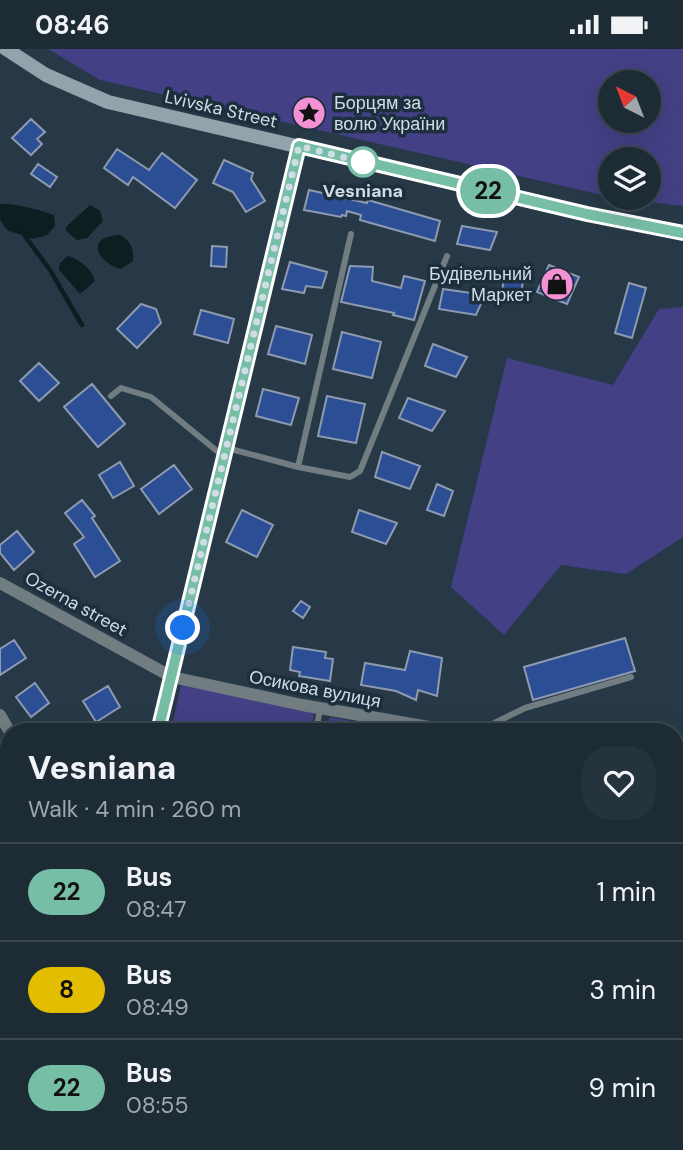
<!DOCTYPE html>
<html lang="en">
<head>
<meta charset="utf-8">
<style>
  :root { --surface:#1d2b35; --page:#25333d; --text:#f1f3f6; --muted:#a0a7ad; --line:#3b4750 }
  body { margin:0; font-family:"DM Sans",sans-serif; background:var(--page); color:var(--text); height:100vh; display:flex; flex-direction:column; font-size:26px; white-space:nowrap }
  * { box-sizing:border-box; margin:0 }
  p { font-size:23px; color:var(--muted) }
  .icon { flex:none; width:38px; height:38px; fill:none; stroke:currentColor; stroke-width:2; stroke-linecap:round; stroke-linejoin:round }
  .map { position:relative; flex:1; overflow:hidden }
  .sheet { position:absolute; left:0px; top:674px; width:684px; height:429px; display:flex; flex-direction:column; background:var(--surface); border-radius:28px 28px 0 0; box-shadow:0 7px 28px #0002,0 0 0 2px var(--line) }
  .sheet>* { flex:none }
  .badge { padding:0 14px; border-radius:23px; font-size:24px; line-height:46px }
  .needle { width:46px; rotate:318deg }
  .controls { position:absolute; left:598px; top:21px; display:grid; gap:14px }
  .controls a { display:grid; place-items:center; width:63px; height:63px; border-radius:50%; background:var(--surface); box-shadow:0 7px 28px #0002,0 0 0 2px var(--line); font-size:35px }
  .you { position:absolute; width:35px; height:35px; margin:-18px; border:5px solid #fff; border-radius:50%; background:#1a73e8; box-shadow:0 0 0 10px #1a73e833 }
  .map>.badge { position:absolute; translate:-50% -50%; box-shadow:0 0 0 4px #fff }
  .round { display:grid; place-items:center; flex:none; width:74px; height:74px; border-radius:28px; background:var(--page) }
  .head { display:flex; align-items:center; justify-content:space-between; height:119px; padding:0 28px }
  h1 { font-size:33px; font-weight:800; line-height:52px }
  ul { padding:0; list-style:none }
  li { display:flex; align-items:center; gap:21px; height:98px; padding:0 28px; border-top:2px solid var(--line) }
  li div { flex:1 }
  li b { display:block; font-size:26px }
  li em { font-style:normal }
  li .badge { min-width:77px; font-weight:700; text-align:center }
  .status { display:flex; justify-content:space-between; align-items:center; height:49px; padding:0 35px; background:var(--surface); direction:ltr }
  .status svg { height:19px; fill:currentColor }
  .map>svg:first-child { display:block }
  .green { fill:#434085; fill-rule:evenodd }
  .water { fill:#0b1e20 }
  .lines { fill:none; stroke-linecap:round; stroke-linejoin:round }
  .stream { stroke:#0b1e20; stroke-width:4.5 }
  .building { fill:#2b4e95; stroke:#8e9ab0; stroke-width:2 }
  .lane { stroke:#717d81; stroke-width:6 }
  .street { stroke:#717d81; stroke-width:12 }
  .secondary { stroke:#91a4ab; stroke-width:14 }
  .line-casing { stroke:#fff; stroke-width:16 }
  .line { stroke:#77bea7; stroke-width:10 }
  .walk { stroke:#d1dce6; stroke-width:7; stroke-dasharray:0 12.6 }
  .stop-dot { fill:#fff; stroke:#77bea7; stroke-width:3.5 }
  .labels { text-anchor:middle; stroke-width:7; stroke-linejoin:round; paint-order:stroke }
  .poi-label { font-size:18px; fill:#d1dce6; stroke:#1d2f3d; text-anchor:start }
  .street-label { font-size:18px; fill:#d1dce6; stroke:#1d2f3d }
  .stop-label { font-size:18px; font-weight:bold; fill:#d1dce6; stroke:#1d2f3d }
</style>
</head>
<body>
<div class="status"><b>08:46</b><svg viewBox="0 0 49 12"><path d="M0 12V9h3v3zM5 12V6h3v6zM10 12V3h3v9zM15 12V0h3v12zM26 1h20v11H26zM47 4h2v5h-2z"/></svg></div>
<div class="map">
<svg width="683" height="1101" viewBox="0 0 683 1101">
  <rect width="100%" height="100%" fill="#273947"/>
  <!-- green -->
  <path class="green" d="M48,0H683V157L616,149H649V110H611V148L100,31ZM611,33H649V72H611Z
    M683,258V488L626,525L561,516L504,586L451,538L507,309L613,336L659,260Z
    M181,636L315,658L311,682H171Z
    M330,668L403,682H327Z"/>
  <!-- water -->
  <path class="water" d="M0,155C13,154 42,161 54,166L55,177L47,186L33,190L7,181L0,171Z
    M90,156L100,162L103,172L87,189L77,191L66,182V178Z
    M120,186C131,192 134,201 133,212L121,220C96,213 85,187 120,186Z
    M68,207C79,210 92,220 95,232L80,245L59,221L60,214Z"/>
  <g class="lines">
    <!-- stream -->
    <path class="stream" d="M22,183L50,221L82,276
      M637,1101L638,1094"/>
  </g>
  <!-- building -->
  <path class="building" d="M31,70L45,83L37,90L42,95L31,106L12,89Z
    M117,100L149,121L162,104L197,131L175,159L133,128L128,136L104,119Z
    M224,111L253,124L251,130L265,152L246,163L233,143L213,134Z
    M38,115L57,128L50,138L31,125Z
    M309,141L367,154L368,151L440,172L435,192L360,171L361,166L347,162L346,167L342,166L341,168L304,161Z
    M462,177L497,183L490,201L457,195Z
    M212,197L227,198L226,218L211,217Z
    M290,213L327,223L322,239L306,237L304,244L282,240Z
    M549,216L579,228L567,255L537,243Z
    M350,217L373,218L372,232L401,239L404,227L425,232L414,271L393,266L394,264L341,253Z
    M505,223L524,226L521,245L502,242Z
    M629,234L646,239L632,289L615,284Z
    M443,240L485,246L476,266L439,260Z
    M141,255L156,260L161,274L137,299L117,280Z
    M201,261L234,270L228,294L194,285Z
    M276,277L312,286L305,315L268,305Z
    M342,283L381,293L372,329L333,320Z
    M433,295L467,308L456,328L425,317Z
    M39,314L59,334L39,352L20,332Z
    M92,335L125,375L98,398L64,358Z
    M263,340L299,349L291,376L256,367Z
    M327,347L365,355L356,394L318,387Z
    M408,349L445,362L432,382L399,369Z
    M382,403L420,417L410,440L375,428Z
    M120,413L134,437L113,449L99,426Z
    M174,416L192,440L159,465L141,440Z
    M437,435L453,442L444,467L427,461Z
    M82,451L95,467L92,469L120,512L95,528L74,495L84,488L65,464Z
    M242,461L273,476L257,508L226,493Z
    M359,461L397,474L386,495L352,483Z
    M17,482L34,503L14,521L0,504V496Z
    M301,552L310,558L303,569L293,562Z
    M625,589L635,622L533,651L524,618Z
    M14,591L26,609L0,626V600Z
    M293,598L326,603L325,609L333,610L330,632L299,627L300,623L290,621Z
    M410,602L442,609L437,647L418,641L416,651L396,642L361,636L365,614L405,621Z
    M35,634L49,654L31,668L16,648Z
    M108,637L120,658L96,673L83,652Z"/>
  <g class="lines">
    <!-- lane -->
    <path class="lane" d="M351,185L298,418L350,428L360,422L447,207
      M111,347L121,339L151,348L223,407
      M227,399L298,418
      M316,682L320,660
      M471,682L482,680L525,659L631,628"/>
    <!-- street -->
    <path class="street" d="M0,534L172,628L302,656L452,682
      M0,666L8,680
      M158,682L298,97
      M0,930L9,924
      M462,1094L468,1101
      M53,1101L55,1094"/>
    <!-- secondary -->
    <path class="secondary" d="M6,0L46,26L108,53L587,165L683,184"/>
  </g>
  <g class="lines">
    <defs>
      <path id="line" d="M158,682L299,97L587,165L683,184"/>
    </defs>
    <!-- line casing -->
    <use href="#line" class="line-casing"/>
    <!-- line -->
    <use href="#line" class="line"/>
    <!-- walk -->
    <path class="walk" d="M183,579L299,97L363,113"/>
  </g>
  <!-- icons -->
  <defs>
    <symbol id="sight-disc" viewBox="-11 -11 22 22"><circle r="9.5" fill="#f491d4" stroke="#1d2f3d"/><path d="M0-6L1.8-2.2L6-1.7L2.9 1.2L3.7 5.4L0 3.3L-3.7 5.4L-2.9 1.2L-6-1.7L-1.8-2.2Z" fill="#111"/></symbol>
    <symbol id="shop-disc" viewBox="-11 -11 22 22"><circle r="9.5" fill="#f491d4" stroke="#1d2f3d"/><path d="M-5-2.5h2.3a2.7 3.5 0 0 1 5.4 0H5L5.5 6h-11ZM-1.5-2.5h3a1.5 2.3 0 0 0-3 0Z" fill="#111"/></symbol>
  </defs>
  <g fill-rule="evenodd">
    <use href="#sight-disc" x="290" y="45" width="38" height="38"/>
    <use href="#shop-disc" x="538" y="216" width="38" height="38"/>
  </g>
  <!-- markers -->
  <circle class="stop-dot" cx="363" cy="113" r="14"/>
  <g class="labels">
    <!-- poi labels -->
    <g class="poi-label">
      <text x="334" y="60">Борцям за<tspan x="334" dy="21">волю України</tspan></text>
      <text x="532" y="231" text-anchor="end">Будівельний<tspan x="532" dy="21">Маркет</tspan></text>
    </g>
    <!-- street labels -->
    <g class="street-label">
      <text transform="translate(221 60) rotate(13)" y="6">Lvivska Street</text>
      <text transform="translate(76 555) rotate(29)" y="6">Ozerna street</text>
      <text transform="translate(315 640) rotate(11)" y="6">Осикова вулиця</text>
    </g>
    <!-- stop labels -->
    <g class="stop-label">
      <text x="363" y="148">Vesniana</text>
    </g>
  </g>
</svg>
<div class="controls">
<a><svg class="needle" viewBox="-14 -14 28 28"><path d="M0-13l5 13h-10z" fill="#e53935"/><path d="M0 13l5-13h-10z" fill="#a0a7ad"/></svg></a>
<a><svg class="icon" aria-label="layers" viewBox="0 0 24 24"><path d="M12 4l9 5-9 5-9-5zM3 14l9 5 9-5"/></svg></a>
</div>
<div class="you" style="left:183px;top:579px"></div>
<b class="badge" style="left:488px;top:142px;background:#77bea7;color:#111">22</b>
<section class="sheet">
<div class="head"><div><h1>Vesniana</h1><p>Walk · 4 min · 260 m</p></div><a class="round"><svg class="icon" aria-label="heart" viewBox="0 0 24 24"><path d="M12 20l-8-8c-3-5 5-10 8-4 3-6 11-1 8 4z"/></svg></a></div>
<ul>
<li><span class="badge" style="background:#77bea7;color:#111">22</span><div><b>Bus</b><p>08:47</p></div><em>1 min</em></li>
<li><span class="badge" style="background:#e3bd00;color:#111">8</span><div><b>Bus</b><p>08:49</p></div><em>3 min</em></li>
<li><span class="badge" style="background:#77bea7;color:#111">22</span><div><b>Bus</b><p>08:55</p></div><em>9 min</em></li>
</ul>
</section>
</div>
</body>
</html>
